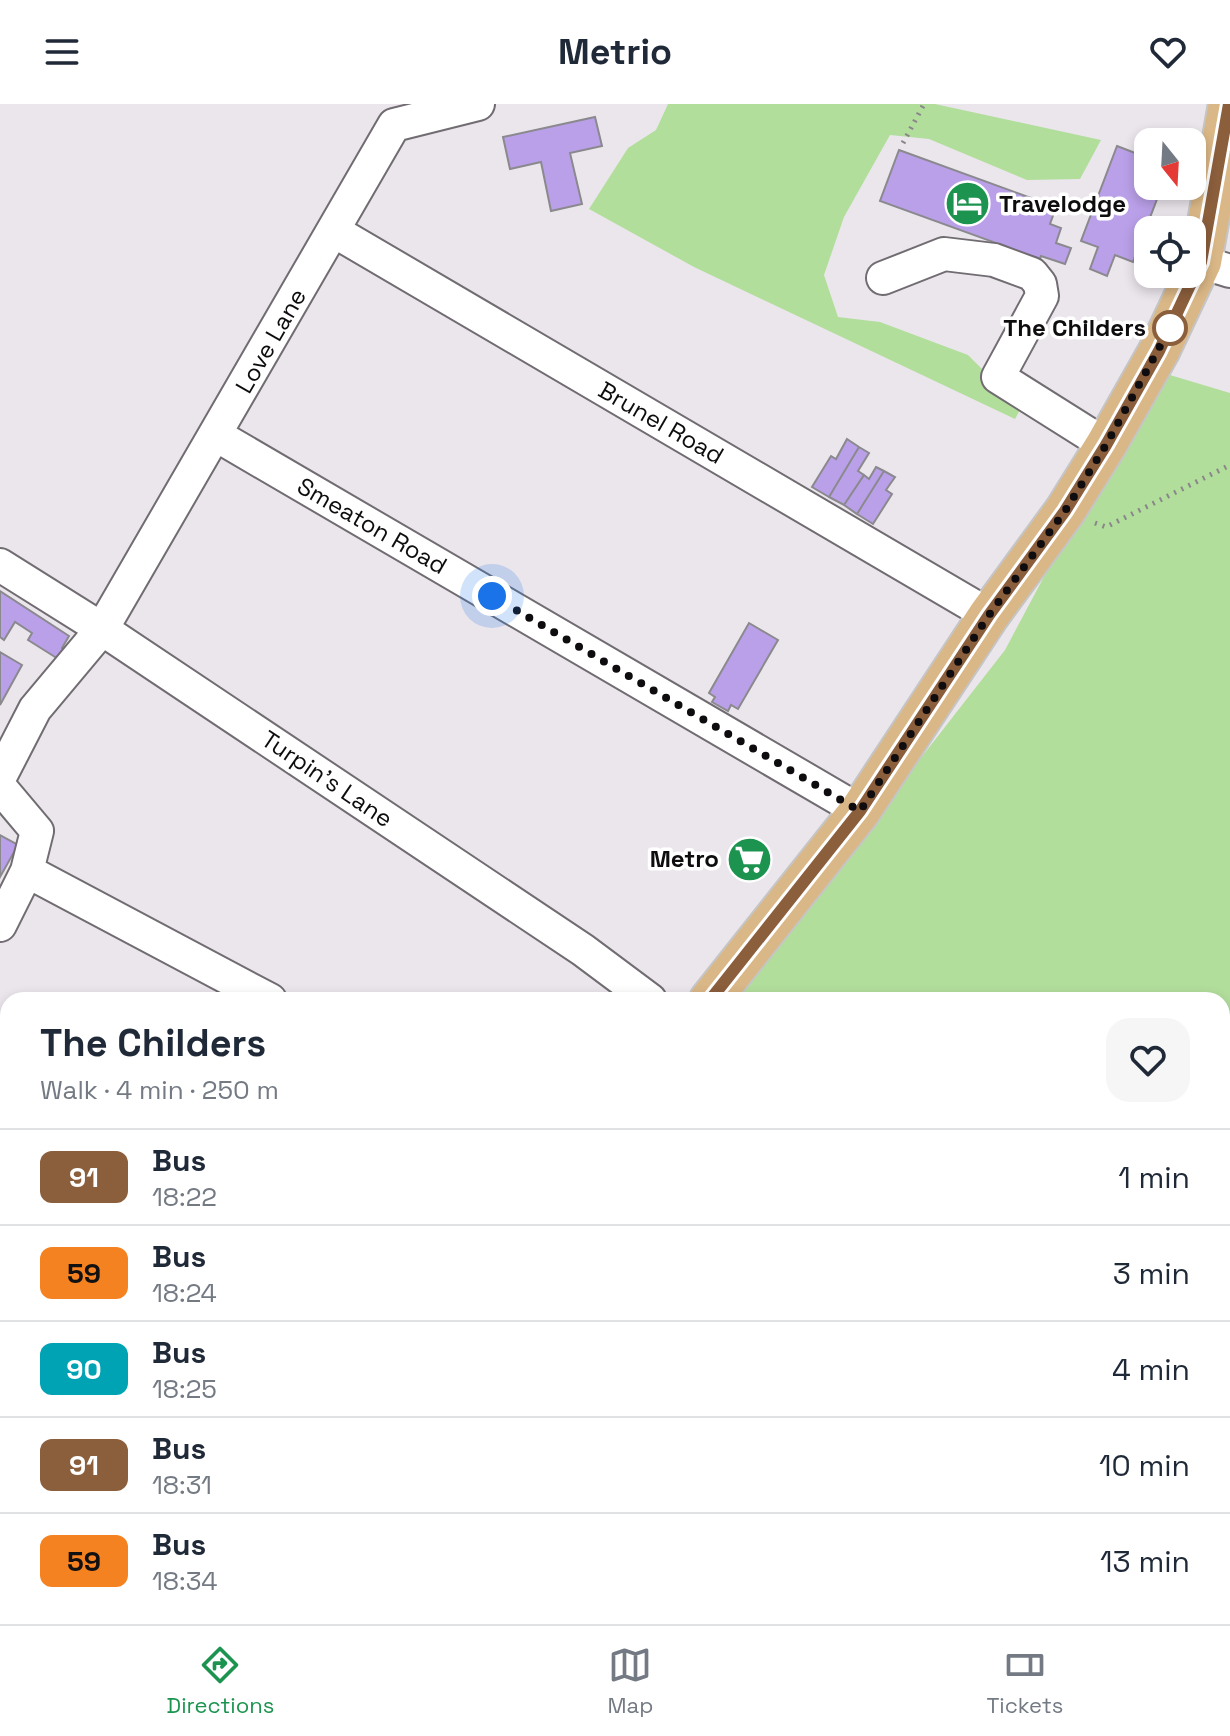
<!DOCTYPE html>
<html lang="en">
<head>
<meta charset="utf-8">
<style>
  :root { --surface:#fff; --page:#f6f6f7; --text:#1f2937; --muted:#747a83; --line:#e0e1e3; --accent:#1c944f }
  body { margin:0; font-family:"Space Grotesk",sans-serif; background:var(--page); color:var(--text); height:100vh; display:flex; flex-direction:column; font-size:30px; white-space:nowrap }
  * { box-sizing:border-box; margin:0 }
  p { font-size:26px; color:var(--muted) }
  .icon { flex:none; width:44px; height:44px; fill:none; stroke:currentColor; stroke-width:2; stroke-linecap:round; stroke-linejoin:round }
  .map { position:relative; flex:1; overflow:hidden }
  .panel { position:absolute; left:0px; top:888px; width:1230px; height:632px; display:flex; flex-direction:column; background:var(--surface); border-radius:24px 24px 0 0; box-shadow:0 4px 12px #0003 }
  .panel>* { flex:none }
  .badge { padding:0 16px; border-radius:12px; font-size:28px; line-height:52px }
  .needle { width:52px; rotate:162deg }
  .buttons { position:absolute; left:1134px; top:24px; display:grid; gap:16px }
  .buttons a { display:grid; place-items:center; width:72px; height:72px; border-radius:16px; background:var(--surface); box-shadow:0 4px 12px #0003; font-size:40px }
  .you { position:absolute; width:40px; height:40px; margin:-20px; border:6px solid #fff; border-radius:50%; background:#1a73e8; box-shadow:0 0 0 12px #1a73e833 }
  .map>.badge { position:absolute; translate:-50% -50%; box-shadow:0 0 0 4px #fff }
  .round { display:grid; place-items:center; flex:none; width:84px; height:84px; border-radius:24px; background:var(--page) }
  .headline { display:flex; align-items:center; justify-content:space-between; height:136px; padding:0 40px }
  h1 { font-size:38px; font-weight:700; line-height:60px }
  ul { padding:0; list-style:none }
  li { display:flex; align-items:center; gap:24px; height:96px; padding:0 40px; border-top:2px solid var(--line) }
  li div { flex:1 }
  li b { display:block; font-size:30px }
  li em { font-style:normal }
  li .badge { min-width:88px; font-weight:700; text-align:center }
  header { display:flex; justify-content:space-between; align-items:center; height:104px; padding:0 40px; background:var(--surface); font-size:36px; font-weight:700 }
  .menu { display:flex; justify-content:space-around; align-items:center; height:112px; border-top:2px solid var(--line); background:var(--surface); font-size:22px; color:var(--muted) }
  .menu a { display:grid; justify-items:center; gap:4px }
  .menu .current { color:var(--accent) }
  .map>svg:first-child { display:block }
  .education { fill:#ebd7e7 }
  .green { fill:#b2de9c }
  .building { fill:#baa0e9; stroke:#8a898e; stroke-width:2 }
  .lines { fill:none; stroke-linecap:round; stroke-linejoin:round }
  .minor-casing { stroke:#706c71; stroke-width:36 }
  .major-casing { stroke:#c5c5c5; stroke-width:44 }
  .path { stroke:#8a868a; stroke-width:5; stroke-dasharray:2 6; stroke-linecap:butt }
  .minor { stroke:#fff; stroke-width:32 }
  .major { stroke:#dab786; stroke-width:40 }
  .line-casing { stroke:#fff; stroke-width:18 }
  .line { stroke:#8b5e3c; stroke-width:12 }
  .walk { stroke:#0e0c0e; stroke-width:8; stroke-dasharray:0 14.4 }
  .stop-dot { fill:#fff; stroke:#8b5e3c; stroke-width:4 }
  .labels { text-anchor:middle; stroke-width:7; stroke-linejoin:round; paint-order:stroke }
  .poi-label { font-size:24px; font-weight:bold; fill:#0e0c0e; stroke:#fff; text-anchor:start }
  .stop-label { font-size:24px; font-weight:bold; fill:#0e0c0e; stroke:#fff; text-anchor:end }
  .street-label { font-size:24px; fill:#0e0c0e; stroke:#fff }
</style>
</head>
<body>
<header><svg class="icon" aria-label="menu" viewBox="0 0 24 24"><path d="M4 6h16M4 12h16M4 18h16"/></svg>Metrio<svg class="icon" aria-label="heart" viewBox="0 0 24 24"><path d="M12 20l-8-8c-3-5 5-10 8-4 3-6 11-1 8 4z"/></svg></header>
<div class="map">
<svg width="1230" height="1520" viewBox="0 0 1230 1520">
  <rect width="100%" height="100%" fill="#ebe6ec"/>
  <!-- education -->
  <path class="education" d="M1222,1316L1230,1318V1520H136L144,1512H1222Z"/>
  <!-- green -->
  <path class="green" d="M668,0H935L1101,36L1080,75L1027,76L929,35L890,31L844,113L824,171L838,213L880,218L968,251L1021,304L1015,315L694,163L589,105L628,44L656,26Z
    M1160,268L1230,289V1318L1222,1316V896H732L1005,546L1080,405Z
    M0,936L8,940V1061L0,1076Z"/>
  <!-- building -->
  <path class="building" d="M595,13L602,42L570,49L582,100L551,107L541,58L510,65L503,33Z
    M1117,42L1148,54V82H1162L1133,158L1115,151L1107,172L1090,165L1098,143L1081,137Z
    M899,46L1056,103L1050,120L1061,124L1056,139L1071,144L1065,160L1041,152L1040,155L880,97Z
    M847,335L859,343L829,393L812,383L831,352L836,355Z
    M859,343L869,349L858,367L864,371L844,401L829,393Z
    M876,363L884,367L857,410L844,401L864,371L869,375Z
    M884,367L895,373L886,386L892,390L873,420L857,410Z
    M0,487L69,532L62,544L69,549L63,558L28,536L32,529L15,518L4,536L0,533Z
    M749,519L778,536L738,605L731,601L728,607L712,598L715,593L709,589Z
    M0,548L22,561L0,601Z
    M0,731L18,741L0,773Z
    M601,1512H639L652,1520H596Z
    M661,1512H713L708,1520H656Z"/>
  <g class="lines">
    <defs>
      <path id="minor" d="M334,127L989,511
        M1201,158L1230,167
        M883,174L944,150L994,156L1032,170L1040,180L1042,192L998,273L1106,341
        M216,331L860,707
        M0,461L102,525L583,846L650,896
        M0,673L35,605L102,525L394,21L478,0
        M0,683L37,727L27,767
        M0,821L27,767L270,896
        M0,1383L8,1372
        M388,1520L393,1512
        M462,1520L467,1512
        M543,1520L548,1512"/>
      <path id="major" d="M710,896L860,707L989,511L1065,407L1106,341L1159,247L1201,158L1229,0
        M106,1520L114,1512"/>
    </defs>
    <!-- minor casing -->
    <use href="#minor" class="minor-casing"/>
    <!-- major casing -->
    <use href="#major" class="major-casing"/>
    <!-- path -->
    <path class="path" d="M903,39L924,0
      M1095,419L1106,423L1230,361"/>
    <!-- minor -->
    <use href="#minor" class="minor"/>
    <!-- major -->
    <use href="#major" class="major"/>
  </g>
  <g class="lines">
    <defs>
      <path id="line" d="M710,896L860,707L989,511L1065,407L1106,341L1159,247L1201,158L1229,0"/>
    </defs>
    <!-- line casing -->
    <use href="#line" class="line-casing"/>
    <!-- line -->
    <use href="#line" class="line"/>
    <!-- walk -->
    <path class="walk" d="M492,492L860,707L989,511L1065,407L1106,341L1170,224"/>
  </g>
  <!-- icons -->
  <defs>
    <symbol id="hotel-disc" viewBox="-11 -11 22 22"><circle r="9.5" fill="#1c944f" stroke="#fff"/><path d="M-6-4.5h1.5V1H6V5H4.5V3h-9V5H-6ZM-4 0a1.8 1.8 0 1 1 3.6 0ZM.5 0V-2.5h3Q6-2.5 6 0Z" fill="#fff"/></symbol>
    <symbol id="supermarket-disc" viewBox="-11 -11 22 22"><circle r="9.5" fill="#1c944f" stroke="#fff"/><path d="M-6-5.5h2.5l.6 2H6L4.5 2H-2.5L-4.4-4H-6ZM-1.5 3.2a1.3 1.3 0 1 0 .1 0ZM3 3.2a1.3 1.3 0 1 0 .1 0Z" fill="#fff"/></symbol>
  </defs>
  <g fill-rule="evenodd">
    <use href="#hotel-disc" x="942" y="74" width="51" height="51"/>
    <use href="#supermarket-disc" x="724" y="730" width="51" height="51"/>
  </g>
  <!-- markers -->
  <circle class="stop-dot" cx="1170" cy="224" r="16"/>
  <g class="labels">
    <!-- poi labels -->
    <g class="poi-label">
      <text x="999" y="108">Travelodge</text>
      <text x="719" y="763" text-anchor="end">Metro</text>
    </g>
    <!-- stop labels -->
    <g class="stop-label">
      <text x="1146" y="232">The Childers</text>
    </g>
    <!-- street labels -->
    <g class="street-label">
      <text transform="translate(271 237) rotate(-60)" y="8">Love Lane</text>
      <text transform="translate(661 319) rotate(30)" y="8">Brunel Road</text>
      <text transform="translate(372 422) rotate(30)" y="8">Smeaton Road</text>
      <text transform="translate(327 675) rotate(34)" y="8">Turpin's Lane</text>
    </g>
  </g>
</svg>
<div class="buttons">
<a><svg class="needle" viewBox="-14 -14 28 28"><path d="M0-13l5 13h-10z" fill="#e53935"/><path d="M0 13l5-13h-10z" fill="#747a83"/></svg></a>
<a><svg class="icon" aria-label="locate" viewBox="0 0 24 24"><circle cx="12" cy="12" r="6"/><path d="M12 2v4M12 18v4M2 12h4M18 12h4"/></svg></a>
</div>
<div class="you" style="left:492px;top:492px"></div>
<section class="panel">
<div class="headline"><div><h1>The Childers</h1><p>Walk · 4 min · 250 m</p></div><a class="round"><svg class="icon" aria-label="heart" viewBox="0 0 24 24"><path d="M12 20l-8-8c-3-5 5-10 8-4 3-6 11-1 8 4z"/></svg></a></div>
<ul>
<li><span class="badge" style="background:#8b5e3c;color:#fff">91</span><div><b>Bus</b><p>18:22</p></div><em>1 min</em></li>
<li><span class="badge" style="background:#f58220;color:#111">59</span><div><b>Bus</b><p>18:24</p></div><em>3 min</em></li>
<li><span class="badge" style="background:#00a3b4;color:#fff">90</span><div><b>Bus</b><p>18:25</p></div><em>4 min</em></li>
<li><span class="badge" style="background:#8b5e3c;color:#fff">91</span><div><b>Bus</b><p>18:31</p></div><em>10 min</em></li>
<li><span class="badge" style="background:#f58220;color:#111">59</span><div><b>Bus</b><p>18:34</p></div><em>13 min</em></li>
</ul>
</section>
</div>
<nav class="menu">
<a class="current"><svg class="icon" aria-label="directions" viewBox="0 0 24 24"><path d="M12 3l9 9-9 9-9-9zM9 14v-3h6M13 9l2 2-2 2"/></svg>Directions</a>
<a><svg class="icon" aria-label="map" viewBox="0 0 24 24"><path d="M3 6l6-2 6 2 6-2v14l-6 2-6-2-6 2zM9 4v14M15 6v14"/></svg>Map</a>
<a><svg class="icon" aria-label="tickets" viewBox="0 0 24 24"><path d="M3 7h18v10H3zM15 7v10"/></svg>Tickets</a>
</nav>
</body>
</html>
